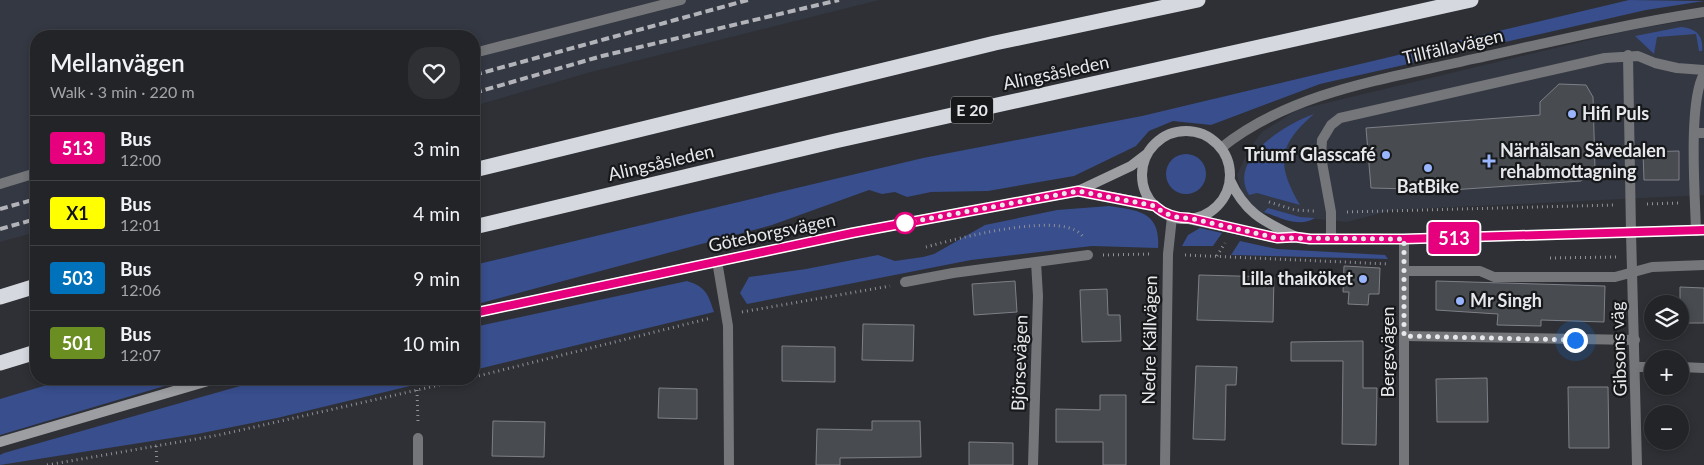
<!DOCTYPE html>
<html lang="en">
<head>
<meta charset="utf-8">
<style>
  :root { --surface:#222428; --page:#2e3034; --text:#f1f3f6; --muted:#a2a4a8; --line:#3f4145 }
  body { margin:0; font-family:Lato,sans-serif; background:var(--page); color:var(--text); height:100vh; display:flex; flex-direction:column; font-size:19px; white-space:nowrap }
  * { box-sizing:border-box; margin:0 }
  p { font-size:16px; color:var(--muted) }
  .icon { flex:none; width:28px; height:28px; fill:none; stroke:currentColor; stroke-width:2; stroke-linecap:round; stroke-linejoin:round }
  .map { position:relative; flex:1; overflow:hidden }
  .details { position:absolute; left:30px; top:30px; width:450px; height:355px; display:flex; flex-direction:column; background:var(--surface); border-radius:20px; box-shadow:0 2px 8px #0003,0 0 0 1px var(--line) }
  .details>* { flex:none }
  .badge { padding:0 10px; border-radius:4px; font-size:18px; line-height:32px }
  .tools { position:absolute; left:1644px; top:295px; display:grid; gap:10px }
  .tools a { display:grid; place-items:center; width:45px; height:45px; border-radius:50%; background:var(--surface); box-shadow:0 2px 8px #0003,0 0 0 1px var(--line); font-size:25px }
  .you { position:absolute; width:25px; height:25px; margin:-12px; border:4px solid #fff; border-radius:50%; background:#1a73e8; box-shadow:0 0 0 8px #1a73e833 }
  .map>.badge { position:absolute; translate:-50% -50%; box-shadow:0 0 0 2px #fff }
  .round { display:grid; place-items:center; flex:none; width:52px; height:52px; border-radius:20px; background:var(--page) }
  .headline { display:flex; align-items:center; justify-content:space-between; height:85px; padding:0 20px }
  h1 { font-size:24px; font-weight:600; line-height:38px }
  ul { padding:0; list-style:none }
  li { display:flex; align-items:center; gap:15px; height:65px; padding:0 20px; border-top:1px solid var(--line) }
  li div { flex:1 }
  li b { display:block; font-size:19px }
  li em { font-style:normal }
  li .badge { min-width:55px; font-weight:700; text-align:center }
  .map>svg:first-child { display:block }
  .built { fill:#343843 }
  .green { fill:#384e8d }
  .building { fill:#484b50; stroke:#7e8087 }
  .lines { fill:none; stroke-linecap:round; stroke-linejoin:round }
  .path { stroke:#909196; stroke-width:3; stroke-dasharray:1 4; stroke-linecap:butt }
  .lane { stroke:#757679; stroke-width:10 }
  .street { stroke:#757679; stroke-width:10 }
  .secondary { stroke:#9c9ea2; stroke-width:10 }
  .highway { stroke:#d5d8df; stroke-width:15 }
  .rail { stroke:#b3b4b9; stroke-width:4; stroke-dasharray:8 4; stroke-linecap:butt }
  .line-casing { stroke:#fff; stroke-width:11 }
  .line { stroke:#e6007e; stroke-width:8 }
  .walk { stroke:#e7e8ec; stroke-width:5; stroke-dasharray:0 9 }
  .poi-dot { fill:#99b5fd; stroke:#17181a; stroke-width:2 }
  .stop-dot { fill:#fff; stroke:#e6007e; stroke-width:2.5 }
  .labels { text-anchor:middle; stroke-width:4.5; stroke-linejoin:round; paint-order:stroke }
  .shield { fill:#17181a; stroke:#a9aaad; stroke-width:1 }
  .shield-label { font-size:16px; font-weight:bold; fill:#e7e8ec }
  .street-label { font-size:18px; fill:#e7e8ec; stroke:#17181a }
  .poi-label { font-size:18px; font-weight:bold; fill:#e7e8ec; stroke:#17181a; text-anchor:start }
</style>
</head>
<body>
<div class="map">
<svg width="1704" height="465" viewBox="0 0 1704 465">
  <rect width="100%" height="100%" fill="#2e3035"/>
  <!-- built -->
  <path class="built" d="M0,0H879L591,72L474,106V36H36V232L0,242Z
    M1704,18V195L1393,210L1347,222L1259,213L1243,196L1237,175L1249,149L1262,132L1297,110L1635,29Z"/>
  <!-- green -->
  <path class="green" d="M1629,0L1704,1L1646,10L1320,84L1211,125L1173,121L1149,131L1136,146L1074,176L988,191L931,192L907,197L895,192L882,194L869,190L772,225L474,305V265L923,158L1142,116Z
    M1681,27C1695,28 1704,35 1702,51H1699L1696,34L1657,37L1654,54L1635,36Z
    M1314,114C1278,145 1276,164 1300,205L1257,193L1249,195C1227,159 1286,124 1314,114Z
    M1166 174a20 20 0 1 1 40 0a20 20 0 1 1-40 0Z
    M1109,206C1138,210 1161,212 1158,248L1092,246L971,260L747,304L740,293L749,277L806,269L878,255L895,261L923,257L934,254L985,225L1057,210Z
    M1268,208L1300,217L1315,218C1299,228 1281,218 1264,212Z
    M1200,228L1222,233L1213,246H1182L1188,235Z
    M1240,241L1277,249L1385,255L1388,259L1231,255Z
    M687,281C706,287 708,294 714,312L474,370V327Z
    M67,379H188L0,435V399Z
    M265,379H439L277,418L197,434L0,465V455L4,453Z"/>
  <!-- building -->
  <path class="building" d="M1559,84L1586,85L1593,97L1595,169L1581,181L1451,190L1371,188L1366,128L1540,115V102Z
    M1679,151V180H1644L1643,152Z
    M1344,266L1380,268L1379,294H1369L1368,305L1348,304L1349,292H1343Z
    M1199,275L1274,277L1273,322L1197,320Z
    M1015,281L1017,312L974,315L972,284Z
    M1436,281L1605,286L1604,322L1541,320V326L1497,325L1498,314L1436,310Z
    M1680,287L1704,288V323H1680Z
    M1107,289L1108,315H1120L1121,341L1082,342L1080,290Z
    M863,324L914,325L913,361L862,360Z
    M1363,341V388H1377L1376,445L1342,444L1343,361H1291V342Z
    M782,346L835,347V382L782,381Z
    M1196,366L1237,367L1236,385H1226L1225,440L1193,439Z
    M1487,378L1488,422H1437L1436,379Z
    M1568,387H1608L1609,448H1569Z
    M659,388L697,389V419L658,418Z
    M1100,395H1126V465H1103V442H1056V409L1100,410Z
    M493,421L545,422L544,457L492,456Z
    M872,421H920L921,457L840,458V465H816L817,429L872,430Z
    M969,442L1013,443V465H969Z"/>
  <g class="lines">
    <!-- path -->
    <path class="path" d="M1269,202L1295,210L1314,211
      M1647,204L1678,203
      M1347,212L1613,205
      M926,247C952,240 1071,207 1084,239
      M1103,255L1151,254
      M1185,255L1389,264
      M1217,256L1225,243
      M1550,258L1616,257
      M742,312L890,286
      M474,377L711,318
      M417,390L418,422
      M156,446L157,465
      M47,465L219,435L466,379"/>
    <!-- lane -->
    <path class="lane" d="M474,53L681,0
      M1628,55L1631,232
      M1694,133H1704
      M0,184L36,173
      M1331,238V212L1321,157L1322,140L1331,125L1340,118L1605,58L1638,56L1655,63L1677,68L1704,70
      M905,282L953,273L1088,255
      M1404,336L1635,340
      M1636,367H1652
      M1680,367L1704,368
      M1033,465L1038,296L1036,262"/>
    <!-- street -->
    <path class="street" d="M1221,148C1292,91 1387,79 1473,59C1550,42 1626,24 1704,12
      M1696,231C1695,195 1688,101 1704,74
      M1631,232L1637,465
      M1404,239V465
      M717,261L728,326L729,465
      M1404,271H1480L1494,277H1615L1652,267L1704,265
      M418,438V465
      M1165,465L1168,254L1172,217"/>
    <!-- secondary -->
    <path class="secondary" d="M1142 175a44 44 0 1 1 88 0a44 44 0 1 1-88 0Z
      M1230,180C1245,213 1263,221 1294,236
      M1078,191L1155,205
      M1189,219L1277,238L1295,237L1310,239H1404L1704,230
      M474,313L852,233L1078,191L1131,166L1148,153
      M0,442L215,379"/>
    <!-- highway -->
    <path class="highway" d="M474,170L995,43L1198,0
      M474,227L835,141L1471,0
      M0,297L36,286
      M0,363L36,352"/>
    <!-- rail -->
    <path class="rail" d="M474,75L748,0
      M474,93L602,56L839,0
      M0,209L36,199
      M0,229L36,219"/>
  </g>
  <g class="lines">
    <defs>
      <path id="line" d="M474,313L852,233L1078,191L1155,206C1165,215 1176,218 1189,218L1277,238L1295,237L1310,239H1404L1704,230"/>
    </defs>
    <!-- line casing -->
    <use href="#line" class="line-casing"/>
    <!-- line -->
    <use href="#line" class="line"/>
    <!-- walk -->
    <path class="walk" d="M905,223L1078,191L1155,206C1165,215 1176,218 1189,218L1277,238L1404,239V336L1575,340"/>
  </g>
  <!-- markers -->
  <g class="poi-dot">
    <circle cx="1572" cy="114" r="5"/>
    <circle cx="1386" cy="155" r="5"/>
    <path d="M1486.5 153.5h5v5h5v5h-5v5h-5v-5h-5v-5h5z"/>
    <circle cx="1428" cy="168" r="5"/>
    <circle cx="1363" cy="279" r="5"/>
    <circle cx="1460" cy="301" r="5"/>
  </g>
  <circle class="stop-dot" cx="905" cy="223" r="10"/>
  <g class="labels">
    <!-- shield labels -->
    <rect class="shield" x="951" y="96.5" width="42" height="27" rx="4"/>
    <g class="shield-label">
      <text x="972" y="116">E 20</text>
    </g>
    <!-- street labels -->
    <g class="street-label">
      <text transform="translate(1453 47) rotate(-13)" y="6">Tillfällavägen</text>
      <text transform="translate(1056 73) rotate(-12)" y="6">Alingsåsleden</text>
      <text transform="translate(661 163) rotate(-13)" y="6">Alingsåsleden</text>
      <text transform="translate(772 233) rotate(-12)" y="6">Göteborgsvägen</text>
      <text transform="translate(1150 340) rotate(-89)" y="6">Nedre Källvägen</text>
      <text transform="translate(1619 349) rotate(-92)" y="6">Gibsons väg</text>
      <text transform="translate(1388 352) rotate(-90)" y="6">Bergsvägen</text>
      <text transform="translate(1020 363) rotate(-88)" y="6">Björsevägen</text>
    </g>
    <!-- poi labels -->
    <g class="poi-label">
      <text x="1582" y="120">Hifi Puls</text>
      <text x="1500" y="157">Närhälsan Sävedalen<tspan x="1500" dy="21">rehabmottagning</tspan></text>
      <text x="1376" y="161" text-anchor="end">Triumf Glasscafé</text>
      <text x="1428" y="193" text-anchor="middle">BatBike</text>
      <text x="1353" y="285" text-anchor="end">Lilla thaiköket</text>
      <text x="1470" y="307">Mr Singh</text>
    </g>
  </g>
</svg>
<div class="tools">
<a><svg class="icon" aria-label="layers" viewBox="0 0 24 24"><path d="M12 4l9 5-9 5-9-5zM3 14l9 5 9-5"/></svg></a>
<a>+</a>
<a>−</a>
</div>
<div class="you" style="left:1575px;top:340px"></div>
<b class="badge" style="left:1454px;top:238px;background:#e6007e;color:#fff">513</b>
<section class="details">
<div class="headline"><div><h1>Mellanvägen</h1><p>Walk · 3 min · 220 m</p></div><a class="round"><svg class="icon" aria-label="heart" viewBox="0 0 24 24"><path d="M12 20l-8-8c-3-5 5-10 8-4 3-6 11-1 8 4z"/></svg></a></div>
<ul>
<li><span class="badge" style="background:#e6007e;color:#fff">513</span><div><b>Bus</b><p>12:00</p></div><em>3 min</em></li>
<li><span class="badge" style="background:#ff0;color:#111">X1</span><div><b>Bus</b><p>12:01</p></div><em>4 min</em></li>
<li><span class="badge" style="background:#0072bc;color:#fff">503</span><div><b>Bus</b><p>12:06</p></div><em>9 min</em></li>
<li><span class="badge" style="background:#6b8e23;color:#fff">501</span><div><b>Bus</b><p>12:07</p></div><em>10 min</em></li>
</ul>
</section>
</div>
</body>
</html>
